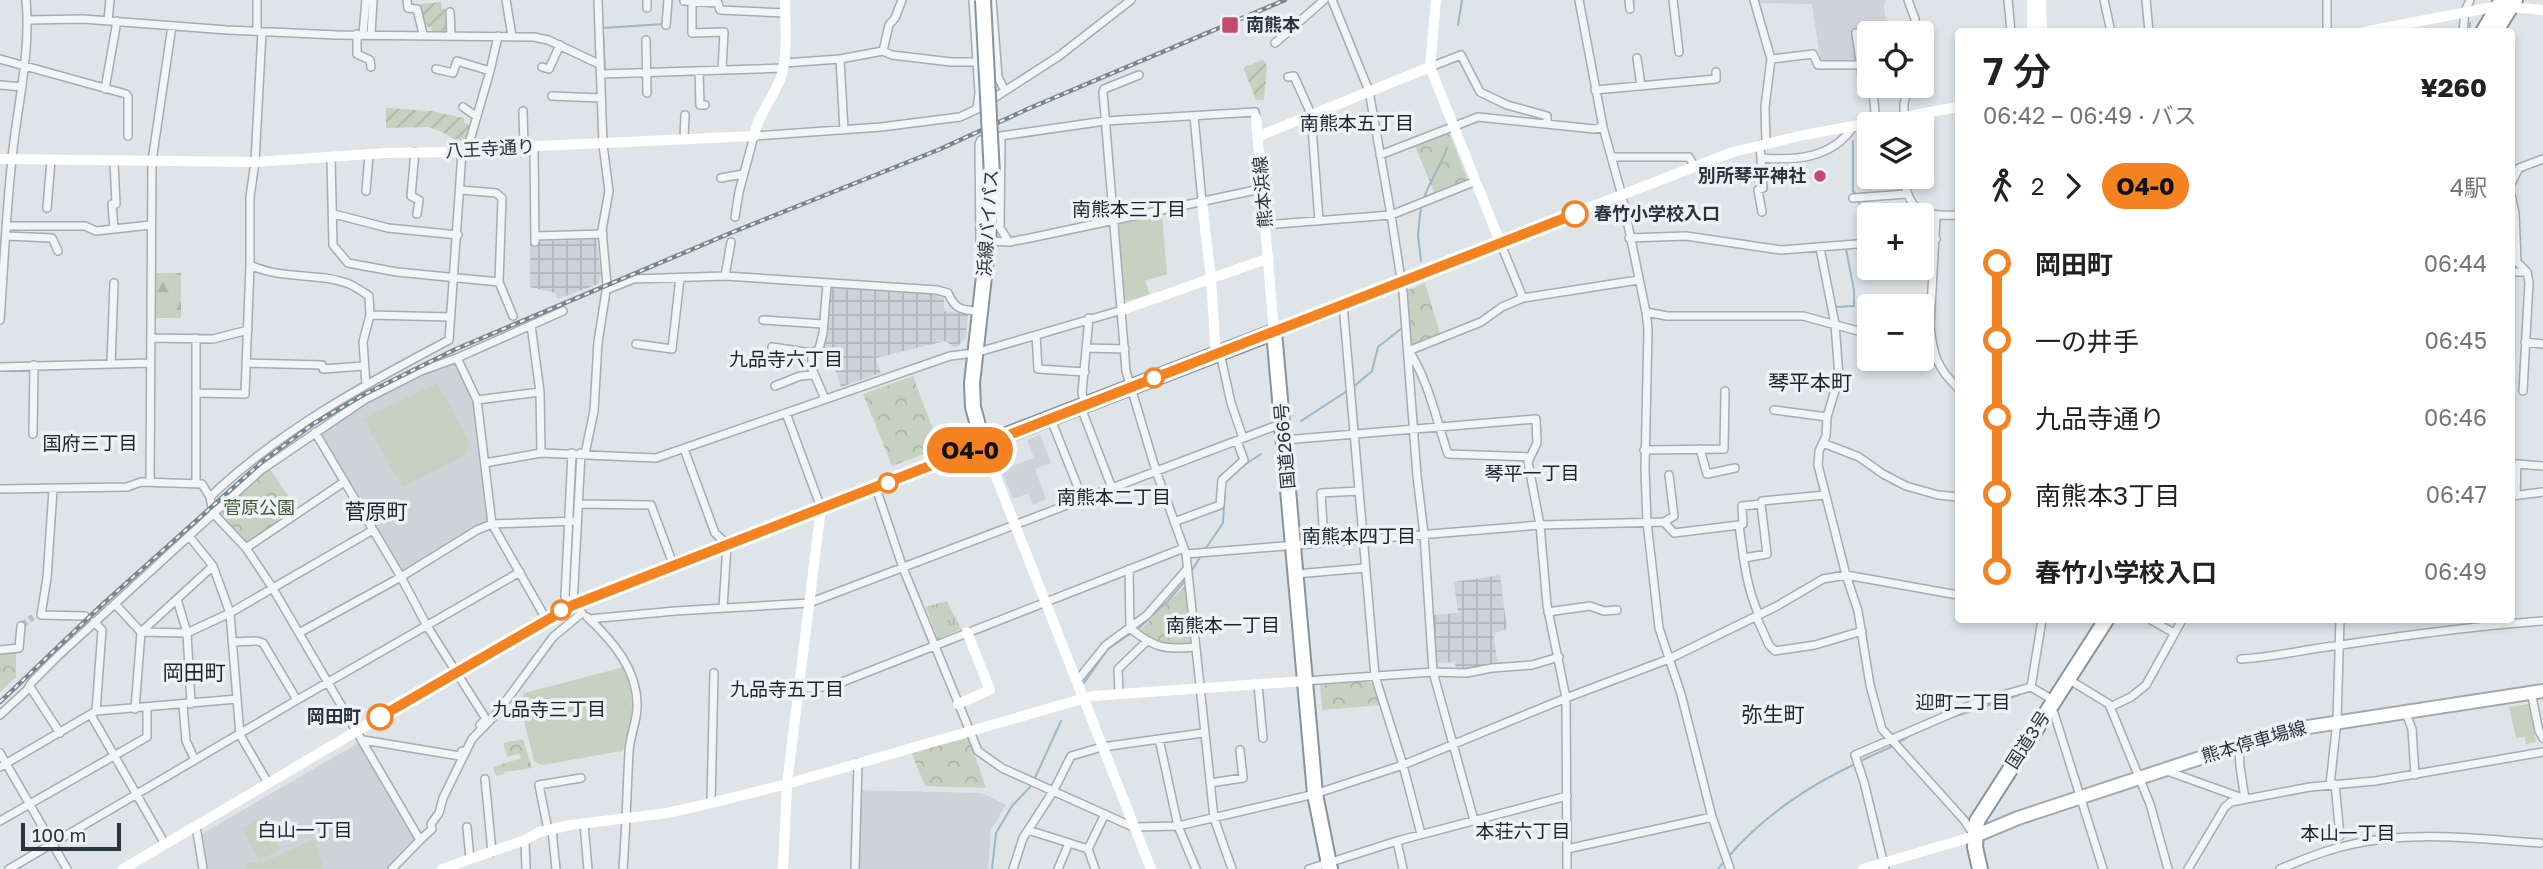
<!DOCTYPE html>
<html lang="ja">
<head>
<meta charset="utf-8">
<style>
  :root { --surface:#fff; --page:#f2f2f2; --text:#222; --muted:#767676 }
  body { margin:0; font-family:"Golos Text","Noto Sans JP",sans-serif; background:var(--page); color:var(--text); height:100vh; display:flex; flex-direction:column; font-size:26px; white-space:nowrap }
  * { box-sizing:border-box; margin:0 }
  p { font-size:23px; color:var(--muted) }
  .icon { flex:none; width:38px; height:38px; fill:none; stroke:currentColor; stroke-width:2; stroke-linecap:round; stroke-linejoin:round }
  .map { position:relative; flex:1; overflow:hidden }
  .panel { position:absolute; left:1955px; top:28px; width:560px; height:595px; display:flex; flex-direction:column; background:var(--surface); border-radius:7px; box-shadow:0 4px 10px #0003 }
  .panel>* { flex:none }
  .badge { padding:0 14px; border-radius:23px; font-size:24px; line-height:46px }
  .tools { position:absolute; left:1857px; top:21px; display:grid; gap:14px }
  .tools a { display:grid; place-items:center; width:77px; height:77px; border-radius:7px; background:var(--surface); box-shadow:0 4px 10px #0003; font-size:35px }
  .scale { position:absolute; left:21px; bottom:18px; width:100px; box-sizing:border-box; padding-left:7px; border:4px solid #29343e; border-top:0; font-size:19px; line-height:24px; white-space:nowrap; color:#29343e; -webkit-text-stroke:5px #eef2f5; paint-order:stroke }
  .map>.badge { position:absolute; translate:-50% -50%; box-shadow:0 0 0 4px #fff }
  .legs { display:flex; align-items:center; gap:10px; height:77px; padding:0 28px; font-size:23px }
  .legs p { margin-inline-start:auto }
  .summary { display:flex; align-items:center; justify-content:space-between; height:119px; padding:0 28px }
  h1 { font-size:38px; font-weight:600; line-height:52px }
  ul { padding:0 28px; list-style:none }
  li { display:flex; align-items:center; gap:24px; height:77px; font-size:26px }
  li i { display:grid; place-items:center; width:10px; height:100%; margin:0 9px; background:currentColor }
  li i::after { content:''; width:18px; height:18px; margin:-9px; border:5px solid; border-radius:50%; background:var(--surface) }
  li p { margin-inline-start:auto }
  li:first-child i { background:linear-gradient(#0000 50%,currentColor 0) }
  li:last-child i { background:linear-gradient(currentColor 50%,#0000 0) }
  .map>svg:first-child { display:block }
  .built { fill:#cdd3d9 }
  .industrial { fill:url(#industrial-grid) }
  .grass { fill:url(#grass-tufts) }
  .forest { fill:url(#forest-firs) }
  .park { fill:url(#park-crowns) }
  .garden { fill:url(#garden-furrows) }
  .pitch { fill:#c7d1c1 }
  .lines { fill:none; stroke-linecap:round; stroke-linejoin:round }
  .stream { stroke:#9cb7c6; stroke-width:2 }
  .street-tunnel { stroke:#bbc1c6; stroke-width:7; stroke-dasharray:7 3.5; stroke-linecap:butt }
  .street-casing { stroke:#a5acb2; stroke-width:10 }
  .primary-casing { stroke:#9faab3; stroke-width:16 }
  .highway-casing { stroke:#87939d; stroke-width:18 }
  .street { stroke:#f2f4f6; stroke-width:7 }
  .secondary { stroke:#fff; stroke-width:10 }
  .primary { stroke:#fff; stroke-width:12 }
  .highway { stroke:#fff; stroke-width:14 }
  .rail-casing { stroke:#798690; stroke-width:4.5 }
  .rail { stroke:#eef2f5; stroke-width:2; stroke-dasharray:5; stroke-linecap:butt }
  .highway-bridge-casing { stroke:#87939d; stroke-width:18; stroke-linecap:butt }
  .highway-bridge { stroke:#fff; stroke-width:14 }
  .line-1-casing { stroke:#fff; stroke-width:16 }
  .line-1 { stroke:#f58220; stroke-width:10 }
  .poi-dot { fill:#c64a70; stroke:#eef2f5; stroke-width:2.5 }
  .stop-1-dot { fill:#fff; stroke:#f58220; stroke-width:3.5 }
  .labels { text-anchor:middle; stroke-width:7; stroke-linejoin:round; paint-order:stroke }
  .poi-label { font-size:18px; font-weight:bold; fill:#29343e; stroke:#eef2f5; text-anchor:start }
  .street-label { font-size:18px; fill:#29343e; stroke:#eef2f5 }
  .stop-label { font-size:18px; font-weight:bold; fill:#29343e; stroke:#eef2f5; text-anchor:start }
  .park-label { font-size:18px; fill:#425937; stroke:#eef2f5 }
  .neighbourhood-label { font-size:19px; fill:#1b252f; stroke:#eef2f5 }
  .quarter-label { font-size:21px; fill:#1b252f; stroke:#eef2f5 }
</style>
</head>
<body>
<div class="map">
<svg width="2543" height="869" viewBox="0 0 2543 869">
  <defs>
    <pattern id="industrial-grid" width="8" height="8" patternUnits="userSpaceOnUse" patternTransform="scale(1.75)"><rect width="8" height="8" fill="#cdd3d9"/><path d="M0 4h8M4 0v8" fill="none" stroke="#b0b6bb"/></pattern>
    <pattern id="grass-tufts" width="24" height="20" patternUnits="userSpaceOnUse" patternTransform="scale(1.75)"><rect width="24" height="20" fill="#c7d1c1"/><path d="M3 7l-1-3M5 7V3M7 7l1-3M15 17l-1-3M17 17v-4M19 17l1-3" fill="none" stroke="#abb4a7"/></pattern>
    <pattern id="forest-firs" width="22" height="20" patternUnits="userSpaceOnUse" patternTransform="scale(1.75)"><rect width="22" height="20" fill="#c7d1c1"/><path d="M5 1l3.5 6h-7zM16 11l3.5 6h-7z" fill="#abb4a7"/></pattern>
    <pattern id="park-crowns" width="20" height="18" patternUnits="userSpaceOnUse" patternTransform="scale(1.75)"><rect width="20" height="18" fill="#c7d1c1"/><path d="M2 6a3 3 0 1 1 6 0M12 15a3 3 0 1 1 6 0" fill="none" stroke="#abb4a7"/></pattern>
    <pattern id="garden-furrows" width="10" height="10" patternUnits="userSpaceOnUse" patternTransform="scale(1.75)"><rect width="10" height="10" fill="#c7d1c1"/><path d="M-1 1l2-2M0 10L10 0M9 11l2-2" fill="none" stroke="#abb4a7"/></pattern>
  </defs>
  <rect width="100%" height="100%" fill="#dfe4e8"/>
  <!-- built -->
  <path class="built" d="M1756,0H1886L1884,6L1887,30L1859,35L1858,63H1821L1812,4L1757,3Z
    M457,358L477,400L492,524L401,577L317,430L387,391Z
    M1040,435L1051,463L1035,469L1046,499L1033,505L1028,494L1013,498L1001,470L1034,458L1027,440Z
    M360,742L417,840L401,854L390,869H206L200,835Z
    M857,790L981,793L1006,805L991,830L988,869H859Z"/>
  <!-- industrial -->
  <path class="industrial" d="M596,239L601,275L598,284L558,299L555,293L530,287V242Z
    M826,287L944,295V311L968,314L966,337L956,348L945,341L876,358L881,373L841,387L830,353L820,350Z
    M1500,575L1507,629L1493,634L1498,664L1456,670L1455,662L1435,663L1431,615L1458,613L1454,582Z"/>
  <!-- grass -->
  <path class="grass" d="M947,601L961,629L938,639L926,607Z"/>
  <!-- forest -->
  <path class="forest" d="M154,273H181V318H154Z"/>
  <!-- park -->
  <path class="park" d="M1448,130L1468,181L1435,194L1414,144Z
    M1425,283L1440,333L1411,346L1403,292Z
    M913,376L940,448L892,466L863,394Z
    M269,468L298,510L247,544L218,513Z
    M1185,586L1191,642L1189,645C1170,646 1155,644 1140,630Z
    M16,651V677L0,692V652Z
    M1366,681L1374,685L1381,705L1322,710L1320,685Z
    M969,738L986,788L925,786L911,752Z
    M523,739L532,768L504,772V774L496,776L493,767L521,758L519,754L507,757L503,743Z"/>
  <!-- garden -->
  <path class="garden" d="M441,2L442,9H445L447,33L432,34L431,27H427L425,22H423L418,8L421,4Z
    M1263,60L1267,66L1264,100H1256L1244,70L1245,67Z
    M386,108L431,111L464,118V123L470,125L464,145L442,132L428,127L386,128Z"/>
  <!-- pitch -->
  <path class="pitch" d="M1162,216L1167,274L1145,281L1150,294L1128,301L1123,299L1119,224Z
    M437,383L467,437L469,447L465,456L403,487L363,419Z
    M624,667C632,690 639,731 622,751L542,765L534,761L520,705L524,693Z
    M2529,704L2536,742L2526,744L2525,737L2516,738L2509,707Z
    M263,817L280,850L259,860L242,828Z
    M315,839L324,869H246L245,863L263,862Z"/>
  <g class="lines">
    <!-- stream -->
    <path class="stream" d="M1458,25L1462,0
      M603,28L664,24
      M603,32L605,72
      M2469,32L2470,23
      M1853,141V191L1856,194
      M1424,198C1430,180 1441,166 1447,148
      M1859,201L1861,241
      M1421,206L1418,235L1421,261
      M1835,307L1854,306V290L1846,249
      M1352,388L1372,371L1378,347L1402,328
      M1301,421L1347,391
      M1238,469L1261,454
      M574,516L577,458
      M1206,548L1223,523L1225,489
      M1192,570L1201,556
      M569,594L573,527
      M1138,629L1168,601L1185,581
      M1084,683L1108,649L1133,632
      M1947,719L2019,695
      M1898,743L1911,735
      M1860,761L1893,746
      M1034,780L1061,721
      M1728,857C1761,818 1808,786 1855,764
      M992,869L996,833L1012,806L1032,785
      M1718,869L1724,862"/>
    <!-- street-tunnel -->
    <path class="street-tunnel" d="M21,626L33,617"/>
    <defs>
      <path id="street" d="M407,0L408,8L417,9L423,34
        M506,0L512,36
        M647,0V8
        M973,0L979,93L977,109
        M992,0L998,77L1005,91
        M1332,0L1369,91L1391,215L1403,292L1417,476L1424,534L1433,672L1474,820
        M1579,0L1603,127L1622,196L1646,312L1648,329L1645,469L1647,522L1659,628L1681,694L1712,817L1730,869
        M1629,0L1630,9
        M1673,0L1679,52
        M1754,0L1771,59L1765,107L1766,143
        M1908,0L1915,19L1914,33
        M2008,0L2011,32
        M2104,0L2111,32
        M2146,0L2149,32
        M2327,0V32
        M684,1L718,3L720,10L785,13
        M692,2V33L724,32L722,70
        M450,12L451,35
        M28,20L83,19L227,30L337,35L534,37L548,40L599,64
        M108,20L110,0
        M666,25L668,0
        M257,31V0
        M2463,32L2465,11L2470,0
        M1856,33L1862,75L1873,92L1876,122
        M357,34V54L370,60L371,67
        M363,34L366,0
        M371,34L373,0
        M646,40L647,93
        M1275,43L1324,0
        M883,51L889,25L895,18L902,0
        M1637,58L1641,86
        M0,59L126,94L128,97V136
        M840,59L844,130
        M1771,59L1813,54L1818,65H1861
        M784,63L840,59L883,51L892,55L951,62H978
        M542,67L549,69L560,45
        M1430,67L1461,55L1480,92L1507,105L1547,116V122
        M436,69L453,73L457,61L490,71
        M699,71L700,105H705
        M602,74L783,68
        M1139,75L1104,89L1103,92L1126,371L1156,471L1186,554L1214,818L1232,869
        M1288,77L1294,76L1311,114L1319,221
        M0,85L22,87
        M105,89L117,21
        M1595,90L1716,79V72
        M552,96L601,98
        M463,107L477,117
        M523,111L524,147
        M1194,116L1202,201
        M1904,124V104L1908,86
        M684,139L685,115
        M1760,145L1763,188L1758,190L1762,212
        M534,147L535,242
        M415,152L411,196L419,200L417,214
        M1380,155L1478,117L1594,129L1603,127
        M1611,157H1689L1695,167
        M331,158L333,245L348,263L397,272L499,282
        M1761,158C1796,161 1832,158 1853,127
        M114,161L116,204H112L114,229
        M1904,177C1908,213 1925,217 1958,215
        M721,178L743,174
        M2511,184L2519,168L2543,159
        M461,190L496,193L502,198L499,282L513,316
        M366,191L369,155
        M2511,195L2515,213L2517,262L2527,272L2529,282L2523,391
        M1853,198L1906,194
        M47,208L51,160
        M334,214L388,228L458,235
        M735,217L739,192L754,136L881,127L960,117L977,109L1059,56L1131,0
        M1936,217L1930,326C1933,355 1937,368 1958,388
        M1265,225L1391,215L1476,181
        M7,226H85L96,231L150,225
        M6,236L52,238L58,251
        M535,236L603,234
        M1629,238L1686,236L1781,250L1869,243
        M1922,240L1936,239
        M980,241L979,144L981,140L990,138
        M988,241L1009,242L1035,237L1251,191L1263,185
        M1009,242L1000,228L1001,136L1105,121L1255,112L1256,118
        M1500,242L1523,298
        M1820,248L1835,324L1839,377L1827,417L1826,436L1819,451L1818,465L1846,575L1858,611L1870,685L1882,729L1964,820L1974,835
        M250,265C281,280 318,272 349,284C356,287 363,292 369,296L370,315L363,342L366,384
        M2511,272H2527
        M725,276L731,242
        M606,290L633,279L725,276L937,290L948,293C956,312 964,309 981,312
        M1343,304L1375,676L1403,765L1421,834
        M1646,312L1667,316H1803L1869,334
        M370,315L451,317
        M0,320C4,266 6,213 12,159C17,106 31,54 26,0
        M763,320L823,324
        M531,325L540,392L541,453
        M1036,335L1038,369L1085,372
        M151,338L213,339L248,330
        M196,338V483
        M2525,342L2543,344
        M636,344L672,349L680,278
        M772,347L812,353
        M1087,348L1125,349
        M1408,351L1481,322L1502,307L1523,298L1638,280
        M1409,351C1429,382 1436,419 1448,454L1530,457
        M1220,353L1231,403L1243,438
        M457,358L477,400L492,524L546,619
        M246,363L322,365L323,369L364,366
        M111,364L114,283
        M0,367L150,363
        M775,386L800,376L814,375
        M196,393L245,394L250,265V197L255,162L262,32
        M825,399L812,369V353L819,349L823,333L827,284
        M477,400L540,392
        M1084,404L1082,392L1089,318
        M1080,405L1112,488
        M1774,410L1827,417
        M786,413L821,508
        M1050,417L1083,500
        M315,432L401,577L427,626L486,719L480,725
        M33,434L34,365
        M1284,440L1536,419L1537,443L1528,462L1540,525L1547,605L1566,698L1567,869
        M1823,443L1859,457L1883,474L1906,486L1938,495L1958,497
        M684,449L715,533L727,544L723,608
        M1700,449L1707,474L1735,468
        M1644,450L1724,449L1725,391
        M572,453L565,597L576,607
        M585,454L594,411L598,342L607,285L602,230L609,191L603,145L598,0
        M485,463L541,453L656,458L950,356L975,353L1122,310
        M150,482L152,161L172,26
        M876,488L903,568L978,751L1002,768L1133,827L1178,826L1315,794L1403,765L1566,698L1669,659L1777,606L1823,579L1846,575L1958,595
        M0,489L127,487L141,482L202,484L210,497L213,513L246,548L272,587L420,840L432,829L431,824L439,813L443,798L472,739L497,713L553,637L582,613
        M53,490L47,578L41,615L85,616
        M2516,495L2517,464L2543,466
        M2511,496L2543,492
        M210,497C280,430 364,385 449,340L462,152L468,147L490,71L498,36
        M578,504L651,505L673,564
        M1761,504L1762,501L1825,495
        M1174,522L1220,505L1222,480L1244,460L1237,441
        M1664,522L1674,516L1669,475
        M1739,525L1743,524L1742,506L1761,504L1767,554L1744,558
        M189,536L213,566L230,613L240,735L268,783
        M1324,542L1321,493L1359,491
        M246,548L344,482
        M1186,554L1540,525L1664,522L1674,533L1739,525C1743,555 1746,587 1759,615
        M1129,569L1130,628C1154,648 1165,650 1195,647
        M1296,574L1365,568
        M177,599L187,633L191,704
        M115,604L141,632L187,633L230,613L373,530
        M573,605L581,453
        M1548,612L1590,606L1604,611L1617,610
        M1756,616L1769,645L1775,651L1815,645L1862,631
        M587,617C613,641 639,671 637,709C636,723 630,737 629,751C627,790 626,830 623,869
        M589,619L675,611L809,603L1283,423
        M2151,620L2174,633
        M94,622L102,630L96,711
        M299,633L401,577L477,530L492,524L577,521
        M232,642L257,641L263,643L297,700L520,572
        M0,650L19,648L21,626
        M2241,659C2275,657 2307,649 2341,645C2408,635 2475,626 2543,621
        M2068,679L2109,704L2150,804L2168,869
        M1077,681L1106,645L1147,615L1187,569
        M1305,681L1433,672L1466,673L1492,668L1532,665L1559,657
        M1258,685L1263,738
        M30,687L60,733
        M2031,687L2042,620
        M798,689L832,686L1184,548
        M2531,692L2539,731L2543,738
        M1119,694L1118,669L1147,641
        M183,705L186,741L195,760
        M2110,707L2131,697L2146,685L2182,620
        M135,709L141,632L213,566
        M2405,711L2412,729L2415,775
        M2054,713L2103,869
        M0,715L27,690L32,682L59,655L261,470L364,400L421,371L457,358L563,311
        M91,715L165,844
        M1159,739L1178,826L1196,869
        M363,740L460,756L462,751
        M2239,745L2240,767L2245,799
        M0,753L67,869
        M0,767L96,711L237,699
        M2167,771L2245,799
        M485,779L492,852
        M1210,783L1243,778L1240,750
        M2335,784L2340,836
        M2330,785L2337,721L2340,620
        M711,803L714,673
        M0,821L147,737V708
        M584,824L588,869
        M196,826L203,869
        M467,827L470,859
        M548,830L539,785L581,778
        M552,830L556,869
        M1028,830L1088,849
        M525,840L526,869
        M1397,841L1403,869
        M1567,849L1712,817
        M9,869L297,700
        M392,869L420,840
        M855,869L858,763
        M1013,869L1023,838L1054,790L1071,756L1102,747L1203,733
        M1058,869L1069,843
        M1095,869L1088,849L1105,814
        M1309,869L1397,841L1567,796
        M1885,869L1864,782L1855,755L1978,702L2031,687L2053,700
        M2188,869L2225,807L2231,802L2310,787L2375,781L2543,752
        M2280,869C2299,861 2320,852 2341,847C2405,829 2475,839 2540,843"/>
      <path id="primary" d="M1975,836L2018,818L2282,731L2543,691"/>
      <path id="highway" d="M2483,32L2502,0
        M2495,32L2515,0
        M992,175L988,241L972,383L973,407L983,444L1274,332L1315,794L1330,869
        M1980,869L1975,847L1977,821L2106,620"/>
    </defs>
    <!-- street casing -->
    <use href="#street" class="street-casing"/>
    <!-- primary casing -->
    <use href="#primary" class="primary-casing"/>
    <!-- highway casing -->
    <use href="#highway" class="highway-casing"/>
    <!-- street -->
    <use href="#street" class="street"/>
    <!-- secondary -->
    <path class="secondary" d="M1436,0L1430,67L1500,242
      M2032,0V32
      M2041,0L2042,32
      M2364,32L2498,6L2543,10
      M1256,118L1274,332L1461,257L1733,152L1804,135L1958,107
      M1259,136L1430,67
      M0,159L255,162L386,153L462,152L497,148L754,136C758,114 774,97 781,77C788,56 785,22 785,0
      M1202,201L1211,280L1216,355
      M1122,310L1269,258
      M958,704L990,690L967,632
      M123,869L562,610L983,444L1151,869
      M442,869L525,840L539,832L571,825L667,813L711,803L787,784L1092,696L1305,681
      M783,869L787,784L821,508
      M1863,869L1975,836"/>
    <!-- primary -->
    <use href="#primary" class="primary"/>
    <!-- highway -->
    <use href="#highway" class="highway"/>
    <defs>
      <path id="rail" d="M0,702L104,603L263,461L313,424L365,394L456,349L733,232L938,150L1030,108L1285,0"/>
    </defs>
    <!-- rail casing -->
    <use href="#rail" class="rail-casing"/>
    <!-- rail -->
    <use href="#rail" class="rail"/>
    <defs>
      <path id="highway-bridge" d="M983,0L992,175"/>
    </defs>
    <!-- highway-bridge casing -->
    <use href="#highway-bridge" class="highway-bridge-casing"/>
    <!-- highway-bridge -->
    <use href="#highway-bridge" class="highway-bridge"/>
  </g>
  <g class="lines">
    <defs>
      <path id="line-1" d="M380,717L573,605L1575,214"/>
    </defs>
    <!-- line-1 casing -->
    <use href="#line-1" class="line-1-casing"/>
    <!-- line-1 -->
    <use href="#line-1" class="line-1"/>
  </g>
  <!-- markers -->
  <g class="poi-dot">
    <rect x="1221" y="16" width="18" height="18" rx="3.5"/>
    <circle cx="1820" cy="176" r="7"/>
  </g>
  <g class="stop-1-dot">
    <circle cx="1575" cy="214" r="12"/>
    <circle cx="1154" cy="378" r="9"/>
    <circle cx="888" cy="483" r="9"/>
    <circle cx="561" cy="610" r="9"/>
    <circle cx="380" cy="717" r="12"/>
  </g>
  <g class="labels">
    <!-- poi labels -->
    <g class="poi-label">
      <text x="1246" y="31">南熊本</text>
      <text x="1806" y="182" text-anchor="end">別所琴平神社</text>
    </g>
    <!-- street labels -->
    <g class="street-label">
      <text transform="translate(490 149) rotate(-3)" y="6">八王寺通り</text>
      <text transform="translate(1263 192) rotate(-95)" y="6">熊本浜線</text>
      <text transform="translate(988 223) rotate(-86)" y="6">浜線バイパス</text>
      <text transform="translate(1285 446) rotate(-95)" y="6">国道266号</text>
      <text transform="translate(2028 740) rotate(-57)" y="6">国道3号</text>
      <text transform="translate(2254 742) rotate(-16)" y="6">熊本停車場線</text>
    </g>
    <!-- stop labels -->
    <g class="stop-label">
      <text x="1594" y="220">春竹小学校入口</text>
      <text x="361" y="723" text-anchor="end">岡田町</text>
    </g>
    <!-- park labels -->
    <g class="park-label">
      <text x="259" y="514">菅原公園</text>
    </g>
    <!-- neighbourhood labels -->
    <g class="neighbourhood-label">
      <text x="1357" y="130">南熊本五丁目</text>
      <text x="1129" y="216">南熊本三丁目</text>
      <text x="786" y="366">九品寺六丁目</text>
      <text x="90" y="450">国府三丁目</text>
      <text x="1532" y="480">琴平一丁目</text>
      <text x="1114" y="504">南熊本二丁目</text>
      <text x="1359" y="543">南熊本四丁目</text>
      <text x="1223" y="632">南熊本一丁目</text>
      <text x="787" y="696">九品寺五丁目</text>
      <text x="1963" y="709">迎町二丁目</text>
      <text x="549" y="716">九品寺三丁目</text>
      <text x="305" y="837">白山一丁目</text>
      <text x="1523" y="838">本荘六丁目</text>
      <text x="2348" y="840">本山一丁目</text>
    </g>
    <!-- quarter labels -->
    <g class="quarter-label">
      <text x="1810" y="390">琴平本町</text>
      <text x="376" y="519">菅原町</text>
      <text x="194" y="680">岡田町</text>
      <text x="1773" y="722">弥生町</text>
    </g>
  </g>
</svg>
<div class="tools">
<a><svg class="icon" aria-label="locate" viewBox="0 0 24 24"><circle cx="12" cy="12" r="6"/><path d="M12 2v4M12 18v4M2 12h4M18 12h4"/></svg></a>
<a><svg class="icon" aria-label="layers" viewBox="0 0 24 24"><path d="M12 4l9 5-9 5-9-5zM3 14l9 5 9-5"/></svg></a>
<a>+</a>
<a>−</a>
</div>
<div class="scale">100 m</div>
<b class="badge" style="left:970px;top:450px;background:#f58220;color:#111">O4-0</b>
<section class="panel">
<div class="summary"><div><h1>7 分</h1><p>06:42 – 06:49 · バス</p></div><b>¥260</b></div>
<div class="legs"><svg class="icon" aria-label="walk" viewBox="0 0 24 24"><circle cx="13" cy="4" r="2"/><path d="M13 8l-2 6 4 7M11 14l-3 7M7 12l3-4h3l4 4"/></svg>2<svg class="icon" aria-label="forward" viewBox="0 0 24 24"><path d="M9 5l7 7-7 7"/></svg><b class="badge" style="background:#f58220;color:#111">O4-0</b><p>4駅</p></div>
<ul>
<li><i style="color:#f58220"></i><b>岡田町</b><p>06:44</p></li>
<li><i style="color:#f58220"></i><span>一の井手</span><p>06:45</p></li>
<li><i style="color:#f58220"></i><span>九品寺通り</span><p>06:46</p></li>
<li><i style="color:#f58220"></i><span>南熊本3丁目</span><p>06:47</p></li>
<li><i style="color:#f58220"></i><b>春竹小学校入口</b><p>06:49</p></li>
</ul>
</section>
</div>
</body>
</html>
